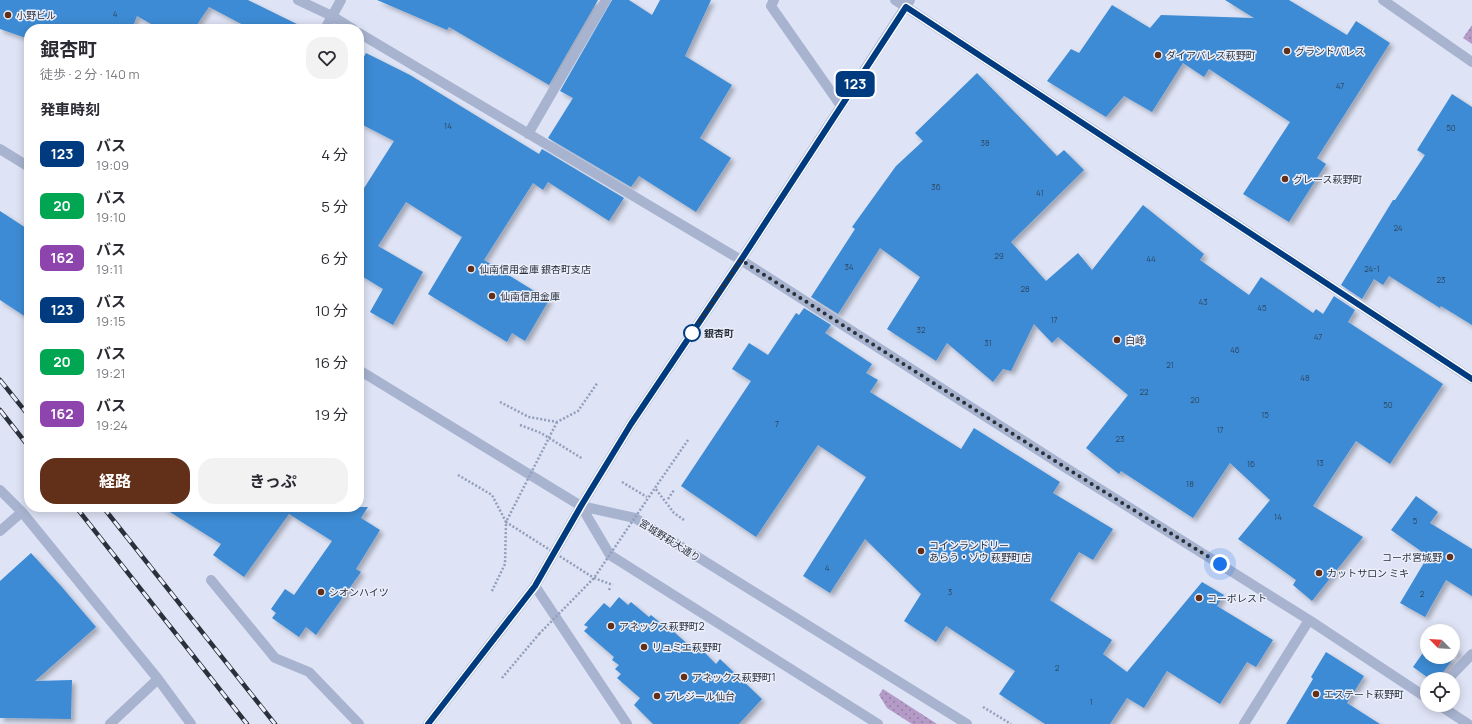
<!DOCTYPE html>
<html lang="ja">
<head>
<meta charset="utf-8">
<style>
  :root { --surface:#fff; --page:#f2f2f3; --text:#2b2b33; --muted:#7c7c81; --accent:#622f19 }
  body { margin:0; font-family:Manrope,"Noto Sans JP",sans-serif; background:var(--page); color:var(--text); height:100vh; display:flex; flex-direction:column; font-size:15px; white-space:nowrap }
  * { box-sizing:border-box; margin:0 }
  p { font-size:13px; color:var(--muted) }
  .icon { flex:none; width:22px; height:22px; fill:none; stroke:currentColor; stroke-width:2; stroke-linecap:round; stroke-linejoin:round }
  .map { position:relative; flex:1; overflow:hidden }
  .drawer { position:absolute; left:24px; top:24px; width:340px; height:488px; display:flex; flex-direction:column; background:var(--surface); border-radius:16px; box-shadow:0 2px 10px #0003 }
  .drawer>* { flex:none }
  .badge { padding:0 8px; border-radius:6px; font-size:14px; line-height:26px }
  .needle { width:26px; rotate:294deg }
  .tools { position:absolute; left:1420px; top:624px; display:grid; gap:8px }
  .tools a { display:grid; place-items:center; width:40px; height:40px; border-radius:50%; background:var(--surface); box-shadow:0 2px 10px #0003; font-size:20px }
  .you { position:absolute; width:20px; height:20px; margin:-10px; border:3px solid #fff; border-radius:50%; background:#1a73e8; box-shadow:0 0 0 6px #1a73e833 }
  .map>.badge { position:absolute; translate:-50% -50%; box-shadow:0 0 0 2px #fff }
  h2 { padding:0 16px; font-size:15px; line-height:36px }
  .round { display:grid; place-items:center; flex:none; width:42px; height:42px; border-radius:16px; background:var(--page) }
  .summary { display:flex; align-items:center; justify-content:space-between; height:68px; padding:0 16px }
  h1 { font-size:19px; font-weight:700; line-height:30px }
  .action { display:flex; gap:8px; margin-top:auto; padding:8px 16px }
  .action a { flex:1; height:46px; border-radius:16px; background:var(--accent); color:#fff; font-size:16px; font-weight:700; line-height:46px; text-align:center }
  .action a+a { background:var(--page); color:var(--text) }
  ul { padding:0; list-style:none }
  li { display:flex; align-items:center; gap:12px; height:52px; padding:0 16px }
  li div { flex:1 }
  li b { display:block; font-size:15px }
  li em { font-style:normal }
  li .badge { min-width:44px; font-weight:700; text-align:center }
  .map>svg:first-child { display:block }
  .grass { fill:url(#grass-dots) }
  .building { fill:#3d8bd4; filter:url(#shadow) }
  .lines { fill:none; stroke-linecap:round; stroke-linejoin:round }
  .path { stroke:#919fbc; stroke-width:2.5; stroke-dasharray:2 2; stroke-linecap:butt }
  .service { stroke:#a7b3cf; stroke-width:10 }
  .minor { stroke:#a7b3cf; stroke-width:10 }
  .tertiary { stroke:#a7b3cf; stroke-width:10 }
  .rail-casing { stroke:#29313b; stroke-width:4.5 }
  .rail { stroke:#ebeffc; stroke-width:3; stroke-dasharray:9; stroke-linecap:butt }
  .path-bridge { stroke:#919fbc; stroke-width:2.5; stroke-dasharray:2 2; stroke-linecap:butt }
  .line-casing { stroke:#fff; stroke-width:9 }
  .line { stroke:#003b80; stroke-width:6 }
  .walk { stroke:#29313b; stroke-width:4; stroke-dasharray:0 7.2 }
  .poi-dot { fill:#622f19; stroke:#ebeffc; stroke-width:1.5 }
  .stop-dot { fill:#fff; stroke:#003b80; stroke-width:2 }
  .labels { text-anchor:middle; stroke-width:3; stroke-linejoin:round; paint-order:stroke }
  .number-label { font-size:8px; fill:#2e4861 }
  .poi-label { font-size:10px; fill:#29313b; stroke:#ebeffc; text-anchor:start }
  .stop-label { font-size:10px; font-weight:bold; fill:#29313b; stroke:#ebeffc; text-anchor:start }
  .street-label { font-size:10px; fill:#29313b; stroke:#ebeffc }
</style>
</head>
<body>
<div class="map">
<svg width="1472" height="724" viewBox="0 0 1472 724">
  <defs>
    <pattern id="grass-dots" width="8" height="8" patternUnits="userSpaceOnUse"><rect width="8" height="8" fill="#b49bc7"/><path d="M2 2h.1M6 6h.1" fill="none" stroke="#927fa3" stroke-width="1.8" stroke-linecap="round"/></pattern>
    <filter id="shadow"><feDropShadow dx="3.5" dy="3.5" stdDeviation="2" flood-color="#0004"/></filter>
  </defs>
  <rect width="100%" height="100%" fill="#dee3f5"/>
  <!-- grass -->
  <path class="grass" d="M1472,25V44L1463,38Z
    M883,689L937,724H938H912L887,708L879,695Z"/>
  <!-- building -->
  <path class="building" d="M0,0H248L307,29H251L209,7L194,29H160L137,16L132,29H29V39L0,29Z
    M377,0H598L549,85L449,27L447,30Z
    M612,0H629L652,15L660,0H711L685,56L732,85L700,138L731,158L696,212L639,176L631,187L548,138L573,98L560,91Z
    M1225,0H1289L1347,35L1356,21L1390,43L1317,158L1326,164L1289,222L1243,194L1290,122L1209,69L1204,77L1183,63L1152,112L1124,96L1106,117L1047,81L1071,49L1079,53L1112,5L1150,28L1161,15L1254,18Z
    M366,53L410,75L539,154L542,149L624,198L609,221L548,182L543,190L533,183L484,260L549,300L525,341L512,333L507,342L428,294L462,237L406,202L378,246L423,272L393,325L370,312L383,289L360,275L359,276V196L394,141L359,123V66Z
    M977,73L1057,156L1064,150L1084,170L1011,242L1046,281L1078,253L1092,270L1143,205L1204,254L1200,260L1249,295L1261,277L1313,313L1316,309L1323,314L1334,296L1355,310L1348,322L1443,384L1390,464L1356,441L1313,506L1363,537L1312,601L1293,585L1296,580L1238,539L1270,500L1230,463L1193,518L1121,471L1119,474L1086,448L1128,395L1058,337L1052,343L1034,324L1011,371L1003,369L993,382L947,343L936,361L887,329L920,277L880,248L838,314L811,297L855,229L852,227L896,166L923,141L915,133Z
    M1452,94L1472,107V325L1441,306L1440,308L1389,276L1383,285L1374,279L1362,299L1341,285L1393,200H1395L1425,155L1417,150Z
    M0,211L29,230V319L0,300Z
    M804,308L831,325L825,333L872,364L866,373L878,380L870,392L961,449L974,428L1060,482L1053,493L1113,529L1093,560L1079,552L1050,600L1112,640L1103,654L1127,672L1202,582L1224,595L1217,606L1273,640L1256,667L1247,662L1220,704L1167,671L1144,708L1127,698L1110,724H1045L999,694L1015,671L946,626L936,642L904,621L921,594L865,539L830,593L803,576L866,477L818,445L756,537L681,486L751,381L732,369L749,343L768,355L796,313L799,315Z
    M1416,496L1438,512L1430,523L1472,549V596L1446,580L1425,617L1400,603L1428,556L1391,530Z
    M162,507H368L361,518L380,530L356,569L361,572L316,635L306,627L299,637L272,618L276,613L271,609L285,589L294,595L332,541L289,514L244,577L213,555L221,544Z
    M31,553L61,586L96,627L35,681L72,680L71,719L0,718V581Z
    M619,597L628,605L631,602L649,617L651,615L663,625L664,623L691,647L695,643L716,664L720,659L762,699L739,724H653L634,705L640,698L617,678L621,674L615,669L619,665L612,660L614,657L584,631L588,627L584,625L604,603L610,608Z
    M1427,647V657H1453V647L1459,651L1438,679H1430L1413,667Z
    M1326,652L1364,676L1347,703L1380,724H1286L1313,679L1311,677Z"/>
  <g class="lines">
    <!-- path -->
    <path class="path" d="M500,402L529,417L557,422L578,411L598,382
      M520,425L541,433L583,459
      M458,475L492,495L506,522L505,564L491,593
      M622,482L647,497
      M668,499L674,490
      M684,520L674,513L655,488L688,440
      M594,578L613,585
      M609,590L610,588
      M502,678L539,634
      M983,707L1011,724"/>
    <!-- service -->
    <path class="service" d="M774,0L771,6L841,106
      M895,0L906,7
      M211,580L275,658L309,672L359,724"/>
    <!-- minor -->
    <path class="minor" d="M298,0L332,16L353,29
      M1383,0L1472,62
      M906,7L1472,379
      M325,29L341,0
      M359,33L741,260L1063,466L1309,620L1427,698
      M528,134L606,0
      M0,490L22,512L158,679L191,724
      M0,531L22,512
      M535,586L627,724
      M1448,679L1472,654
      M1439,705L1468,724
      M110,724L158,679
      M1244,724L1309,620"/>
    <!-- tertiary -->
    <path class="tertiary" d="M0,149L29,167
      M359,370L581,506L635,518L967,724
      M581,506L610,555L878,724
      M428,724L535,586L581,506L631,424L741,260L910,0"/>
    <defs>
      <path id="rail" d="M0,380L29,416
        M0,410L29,447
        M76,507L247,724
        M103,507L275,724"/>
    </defs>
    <!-- rail casing -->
    <use href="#rail" class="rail-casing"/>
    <!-- rail -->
    <use href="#rail" class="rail"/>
    <!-- path-bridge -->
    <path class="path-bridge" d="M557,422L506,522L594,578
      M539,634L594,578L655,488"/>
  </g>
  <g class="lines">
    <defs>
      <path id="line" d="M428,724L535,586L581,506L631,424L741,260L906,7L1472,379"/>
    </defs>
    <!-- line casing -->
    <use href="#line" class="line-casing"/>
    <!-- line -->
    <use href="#line" class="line"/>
    <!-- walk -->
    <path class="walk" d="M692,333L690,336L741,260L1063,466L1220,564"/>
  </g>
  <!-- markers -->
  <g class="poi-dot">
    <circle cx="8" cy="15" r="4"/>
    <circle cx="1287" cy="51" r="4"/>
    <circle cx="1158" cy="55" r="4"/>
    <circle cx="1285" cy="179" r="4"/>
    <circle cx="471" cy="269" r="4"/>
    <circle cx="492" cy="296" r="4"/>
    <circle cx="1117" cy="340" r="4"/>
    <circle cx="921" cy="551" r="4"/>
    <circle cx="1450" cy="557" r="4"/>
    <circle cx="1319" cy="573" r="4"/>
    <circle cx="321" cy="592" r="4"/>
    <circle cx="1199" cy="598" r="4"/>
    <circle cx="611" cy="626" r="4"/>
    <circle cx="644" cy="647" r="4"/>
    <circle cx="684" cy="677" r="4"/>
    <circle cx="1316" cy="694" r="4"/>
    <circle cx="657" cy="696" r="4"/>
  </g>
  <circle class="stop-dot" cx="692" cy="333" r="8"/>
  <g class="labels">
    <!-- number labels -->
    <g class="number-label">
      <text x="115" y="17">4</text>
      <text x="1340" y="89">47</text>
      <text x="448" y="129">14</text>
      <text x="1451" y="131">50</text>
      <text x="985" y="146">38</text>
      <text x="936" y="190">36</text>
      <text x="1040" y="196">41</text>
      <text x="1398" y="231">24</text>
      <text x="999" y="259">29</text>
      <text x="1151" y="262">44</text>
      <text x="849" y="270">34</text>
      <text x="1372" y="272">24-1</text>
      <text x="1441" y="283">23</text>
      <text x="1025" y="292">28</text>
      <text x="1203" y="305">43</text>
      <text x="1262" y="311">45</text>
      <text x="1054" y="323">17</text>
      <text x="921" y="333">32</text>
      <text x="1318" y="340">47</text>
      <text x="988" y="346">31</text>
      <text x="1235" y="353">46</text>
      <text x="1170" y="368">21</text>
      <text x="1305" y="381">48</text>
      <text x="1144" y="395">22</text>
      <text x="1195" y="403">20</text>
      <text x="1388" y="408">50</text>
      <text x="1265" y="418">15</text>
      <text x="777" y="427">7</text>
      <text x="1220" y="433">17</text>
      <text x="1120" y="442">23</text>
      <text x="1320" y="466">13</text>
      <text x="1251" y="467">16</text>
      <text x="1190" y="487">18</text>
      <text x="1278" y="520">14</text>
      <text x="1415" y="524">5</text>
      <text x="827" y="571">4</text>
      <text x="950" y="595">3</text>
      <text x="1422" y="597">2</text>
      <text x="1057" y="671">2</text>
      <text x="1091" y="705">1</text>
    </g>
    <!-- poi labels -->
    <g class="poi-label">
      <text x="16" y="19">小野ビル</text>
      <text x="1295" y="55">グランドパレス</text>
      <text x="1166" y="59">ダイアパレス萩野町</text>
      <text x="1293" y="183">グレース萩野町</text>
      <text x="479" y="273">仙南信用金庫 銀杏町支店</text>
      <text x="500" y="300">仙南信用金庫</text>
      <text x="1125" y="344">白峰</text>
      <text x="929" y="549">コインランドリー<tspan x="929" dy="12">あらう・ゾウ 萩野町店</tspan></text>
      <text x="1442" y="561" text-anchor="end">コーポ宮城野</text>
      <text x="1327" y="577">カットサロン ミキ</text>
      <text x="329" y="596">シオンハイツ</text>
      <text x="1207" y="602">コーポレスト</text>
      <text x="619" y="630">アネックス萩野町2</text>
      <text x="652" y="651">リュミエ萩野町</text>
      <text x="692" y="681">アネックス萩野町1</text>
      <text x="1324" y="698">エステート萩野町</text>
      <text x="665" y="700">プレジール仙台</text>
    </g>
    <!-- stop labels -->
    <g class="stop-label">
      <text x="704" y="337">銀杏町</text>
    </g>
    <!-- street labels -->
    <g class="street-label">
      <text transform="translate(670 540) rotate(32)" y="4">宮城野萩大通り</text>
    </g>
  </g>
</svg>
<div class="tools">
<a><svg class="needle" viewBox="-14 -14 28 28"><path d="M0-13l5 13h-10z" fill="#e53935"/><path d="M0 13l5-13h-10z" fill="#7c7c81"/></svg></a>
<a><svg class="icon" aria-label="locate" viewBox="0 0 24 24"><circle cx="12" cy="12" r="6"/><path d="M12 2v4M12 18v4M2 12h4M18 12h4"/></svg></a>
</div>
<div class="you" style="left:1220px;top:564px"></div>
<b class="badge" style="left:855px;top:84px;background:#003b80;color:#fff">123</b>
<section class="drawer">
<div class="summary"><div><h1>銀杏町</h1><p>徒歩 · 2 分 · 140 m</p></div><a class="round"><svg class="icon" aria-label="heart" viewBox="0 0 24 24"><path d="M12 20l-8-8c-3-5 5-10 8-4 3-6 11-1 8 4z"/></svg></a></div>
<h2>発車時刻</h2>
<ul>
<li><span class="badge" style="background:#003b80;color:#fff">123</span><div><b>バス</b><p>19:09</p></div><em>4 分</em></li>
<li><span class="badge" style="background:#00a651;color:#fff">20</span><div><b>バス</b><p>19:10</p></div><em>5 分</em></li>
<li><span class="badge" style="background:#8e44ad;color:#fff">162</span><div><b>バス</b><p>19:11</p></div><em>6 分</em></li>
<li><span class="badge" style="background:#003b80;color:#fff">123</span><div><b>バス</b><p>19:15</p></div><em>10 分</em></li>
<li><span class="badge" style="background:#00a651;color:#fff">20</span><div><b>バス</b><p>19:21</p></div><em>16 分</em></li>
<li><span class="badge" style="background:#8e44ad;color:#fff">162</span><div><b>バス</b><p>19:24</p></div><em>19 分</em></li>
</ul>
<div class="action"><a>経路</a><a>きっぷ</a></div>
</section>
</div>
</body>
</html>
